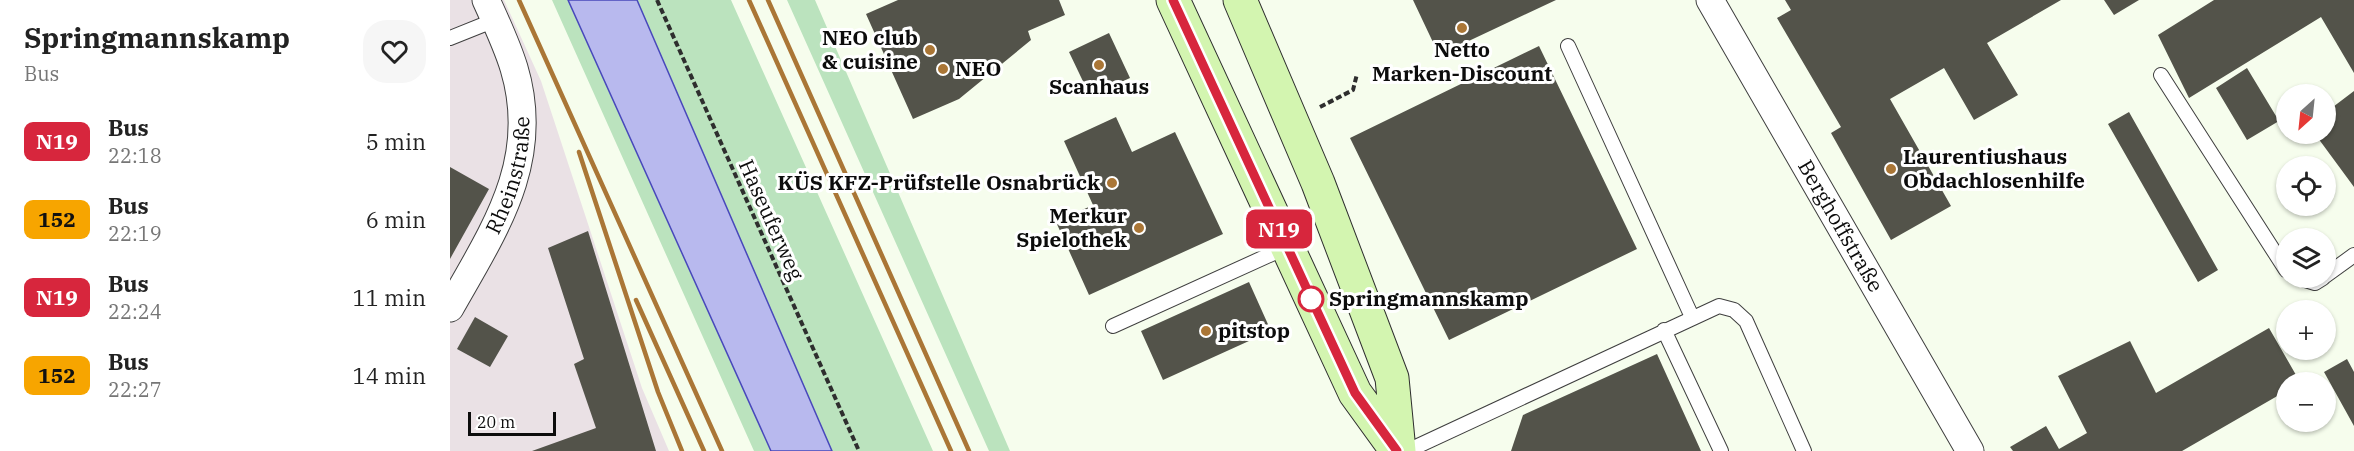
<!DOCTYPE html>
<html lang="en">
<head>
<meta charset="utf-8">
<style>
  :root { --surface:#fff; --page:#f6f6f6; --text:#222; --muted:#767676 }
  body { margin:0; font-family:"IBM Plex Serif",serif; background:var(--page); color:var(--text); height:100vh; display:flex; flex-direction:column; font-size:22px; white-space:nowrap }
  * { box-sizing:border-box; margin:0 }
  p { font-size:20px; color:var(--muted) }
  .icon { flex:none; width:33px; height:33px; fill:none; stroke:currentColor; stroke-width:2; stroke-linecap:round; stroke-linejoin:round }
  .map { position:relative; flex:1; overflow:hidden }
  .panel { display:flex; flex-direction:column; background:var(--surface); width:450px }
  .panel>* { flex:none }
  .badge { padding:0 12px; border-radius:9px; font-size:21px; line-height:39px }
  .needle { width:39px; rotate:207deg }
  .fabs { position:absolute; left:1826px; top:84px; display:grid; gap:12px }
  .fabs a { display:grid; place-items:center; width:60px; height:60px; border-radius:50%; background:var(--surface); box-shadow:0 2px 4px #0004; font-size:30px }
  .scale { position:absolute; left:18px; bottom:15px; width:88px; box-sizing:border-box; padding-left:6px; border:3px solid #0c0c0c; border-top:0; font-size:16px; line-height:21px; white-space:nowrap; color:#0c0c0c; -webkit-text-stroke:4px #fff; paint-order:stroke }
  .map>.badge { position:absolute; translate:-50% -50%; box-shadow:0 0 0 3px #fff }
  .round { display:grid; place-items:center; flex:none; width:63px; height:63px; border-radius:24px; background:var(--page) }
  .summary { display:flex; align-items:center; justify-content:space-between; height:102px; padding:0 24px }
  h1 { font-size:28px; font-weight:700; line-height:45px }
  ul { padding:0; list-style:none }
  li { display:flex; align-items:center; gap:18px; height:78px; padding:0 24px }
  li div { flex:1 }
  li b { display:block; font-size:22px }
  li em { font-style:normal }
  li .badge { min-width:66px; font-weight:700; text-align:center }
  main { display:flex; flex:1; min-height:0 }
  .map>svg:first-child { display:block }
  .industrial { fill:#eae1e5 }
  .green { fill:#bbe3be }
  .water { fill:#b8b9ee; stroke:#4848bb; stroke-width:1.5 }
  .building { fill:#53534a }
  .lines { fill:none; stroke-linecap:round; stroke-linejoin:round }
  .service-casing { stroke:#3f3f3f; stroke-width:16 }
  .minor-casing { stroke:#3f3f3f; stroke-width:29 }
  .secondary-casing { stroke:#2e2e2e; stroke-width:35 }
  .path { stroke:#2e2e2e; stroke-width:4; stroke-dasharray:6 3; stroke-linecap:butt }
  .service { stroke:#fff; stroke-width:14 }
  .minor { stroke:#fff; stroke-width:27 }
  .secondary { stroke:#d3f5b0; stroke-width:33 }
  .rail { stroke:#aa7636; stroke-width:4.5 }
  .line-casing { stroke:#fff; stroke-width:14 }
  .line { stroke:#d7263d; stroke-width:9 }
  .poi-dot { fill:#aa7636; stroke:#fff; stroke-width:2 }
  .stop-dot { fill:#fff; stroke:#d7263d; stroke-width:3 }
  .labels { text-anchor:middle; stroke-width:6; stroke-linejoin:round; paint-order:stroke }
  .poi-label { font-size:21px; font-weight:bold; fill:#0c0c0c; stroke:#fff; text-anchor:end }
  .street-label { font-size:21px; fill:#0c0c0c; stroke:#fff }
  .stop-label { font-size:21px; font-weight:bold; fill:#0c0c0c; stroke:#fff; text-anchor:start }
</style>
</head>
<body>
<main>
<section class="panel">
<div class="summary"><div><h1>Springmannskamp</h1><p>Bus</p></div><a class="round"><svg class="icon" aria-label="heart" viewBox="0 0 24 24"><path d="M12 20l-8-8c-3-5 5-10 8-4 3-6 11-1 8 4z"/></svg></a></div>
<ul>
<li><span class="badge" style="background:#d7263d;color:#fff">N19</span><div><b>Bus</b><p>22:18</p></div><em>5 min</em></li>
<li><span class="badge" style="background:#f7a500;color:#111">152</span><div><b>Bus</b><p>22:19</p></div><em>6 min</em></li>
<li><span class="badge" style="background:#d7263d;color:#fff">N19</span><div><b>Bus</b><p>22:24</p></div><em>11 min</em></li>
<li><span class="badge" style="background:#f7a500;color:#111">152</span><div><b>Bus</b><p>22:27</p></div><em>14 min</em></li>
</ul>
</section>
<div class="map">
<svg width="1904" height="451" viewBox="0 0 1904 451">
  <rect width="100%" height="100%" fill="#f6fded"/>
  <!-- industrial -->
  <path class="industrial" d="M0,0H54L91,81L192,388L219,451H0Z"/>
  <!-- green -->
  <path class="green" d="M102,0H281L483,451H304Z
    M337,0H365L560,451H539Z"/>
  <!-- water -->
  <path class="water" d="M118,0H187L382,451H321Z"/>
  <!-- building -->
  <path class="building" d="M448,0H609L615,15L578,31L581,40L509,99L463,119L416,14Z
    M963,0H1106L989,55Z
    M1335,0H1611L1537,43L1568,95L1524,120L1494,68L1440,99L1501,206L1441,240L1381,133L1391,127L1327,18L1341,10Z
    M1654,0H1689L1664,15Z
    M1764,0H1904V73L1871,17L1739,98L1708,35Z
    M659,33L680,78L640,96L619,52Z
    M1089,46L1187,249L999,340L900,138Z
    M1797,68L1829,121L1797,140L1766,88Z
    M1904,91V187L1865,134H1875V113Z
    M1679,112L1768,270L1748,282L1658,124Z
    M666,117L682,152L725,132L773,234L639,295L606,222L643,205L614,141Z
    M0,167L39,189L0,259Z
    M138,231L206,451H82L146,428L124,364L134,359L98,248Z
    M799,282L821,331L713,380L691,331Z
    M25,317L58,336L40,367L7,349Z
    M1819,328L1850,382H1836V391L1732,451H1563L1560,447L1596,426L1609,449L1637,433L1608,376L1680,341L1706,393Z
    M1207,354L1251,451H1061L1073,415Z
    M1897,359L1904,372V426L1874,372Z"/>
  <g class="lines">
    <defs>
      <path id="service" d="M0,38L45,20
        M1118,46L1242,317
        M1711,75L1836,270
        M1875,276L1904,255
        M1849,278L1865,283L1873,278
        M663,326L837,247
        M1214,330L1271,451
        M957,451L1269,306L1284,310L1296,321L1354,451"/>
      <g id="minor">
        <path id="s1" d="M1260,0L1520,451"/>
        <path id="s2" d="M0,308C44,230 92,161 64,68C57,45 46,22 36,0"/>
      </g>
      <path id="secondary" d="M723,0L905,393L947,451
        M790,0L868,183L942,378L949,451"/>
    </defs>
    <!-- service casing -->
    <use href="#service" class="service-casing"/>
    <!-- minor casing -->
    <use href="#minor" class="minor-casing"/>
    <!-- secondary casing -->
    <use href="#secondary" class="secondary-casing"/>
    <!-- path -->
    <path class="path" d="M207,0L409,451
      M870,107L903,90L907,74"/>
    <!-- service -->
    <use href="#service" class="service"/>
    <!-- minor -->
    <use href="#minor" class="minor"/>
    <!-- secondary -->
    <use href="#secondary" class="secondary"/>
    <!-- rail -->
    <path class="rail" d="M69,0L272,451
      M299,0L501,451
      M318,0L519,451
      M129,152L208,392L232,451
      M186,300L254,451"/>
  </g>
  <g class="lines">
    <defs>
      <path id="line" d="M723,0L905,393L947,451"/>
    </defs>
    <!-- line casing -->
    <use href="#line" class="line-casing"/>
    <!-- line -->
    <use href="#line" class="line"/>
  </g>
  <!-- markers -->
  <g class="poi-dot">
    <circle cx="1012" cy="28" r="6"/>
    <circle cx="480" cy="50" r="6"/>
    <circle cx="649" cy="65" r="6"/>
    <circle cx="493" cy="69" r="6"/>
    <circle cx="1441" cy="169" r="6"/>
    <circle cx="662" cy="183" r="6"/>
    <circle cx="689" cy="228" r="6"/>
    <circle cx="756" cy="331" r="6"/>
  </g>
  <circle class="stop-dot" cx="861" cy="299" r="12"/>
  <g class="labels">
    <!-- poi labels -->
    <g class="poi-label">
      <text x="468" y="45">NEO club<tspan x="468" dy="24">&amp; cuisine</tspan></text>
      <text x="1012" y="57" text-anchor="middle">Netto<tspan x="1012" dy="24">Marken-Discount</tspan></text>
      <text x="505" y="76" text-anchor="start">NEO</text>
      <text x="649" y="94" text-anchor="middle">Scanhaus</text>
      <text x="1453" y="164" text-anchor="start">Laurentiushaus<tspan x="1453" dy="24">Obdachlosenhilfe</tspan></text>
      <text x="650" y="190">KÜS KFZ-Prüfstelle Osnabrück</text>
      <text x="677" y="223">Merkur<tspan x="677" dy="24">Spielothek</tspan></text>
      <text x="768" y="338" text-anchor="start">pitstop</text>
    </g>
    <!-- street labels -->
    <g class="street-label">
      <text dy="7" stroke="none"><textPath href="#s2" startOffset="147">Rheinstraße</textPath></text>
      <text transform="translate(321 220) rotate(66)" y="7">Haseuferweg</text>
      <text dy="7" stroke="none"><textPath href="#s1" startOffset="261">Berghoffstraße</textPath></text>
    </g>
    <!-- stop labels -->
    <g class="stop-label">
      <text x="879" y="306">Springmannskamp</text>
    </g>
  </g>
</svg>
<div class="fabs">
<a><svg class="needle" viewBox="-14 -14 28 28"><path d="M0-13l5 13h-10z" fill="#e53935"/><path d="M0 13l5-13h-10z" fill="#767676"/></svg></a>
<a><svg class="icon" aria-label="locate" viewBox="0 0 24 24"><circle cx="12" cy="12" r="6"/><path d="M12 2v4M12 18v4M2 12h4M18 12h4"/></svg></a>
<a><svg class="icon" aria-label="layers" viewBox="0 0 24 24"><path d="M12 4l9 5-9 5-9-5zM3 14l9 5 9-5"/></svg></a>
<a>+</a>
<a>−</a>
</div>
<div class="scale">20 m</div>
<b class="badge" style="left:829px;top:229px;background:#d7263d;color:#fff">N19</b>
</div>
</main>
</body>
</html>
